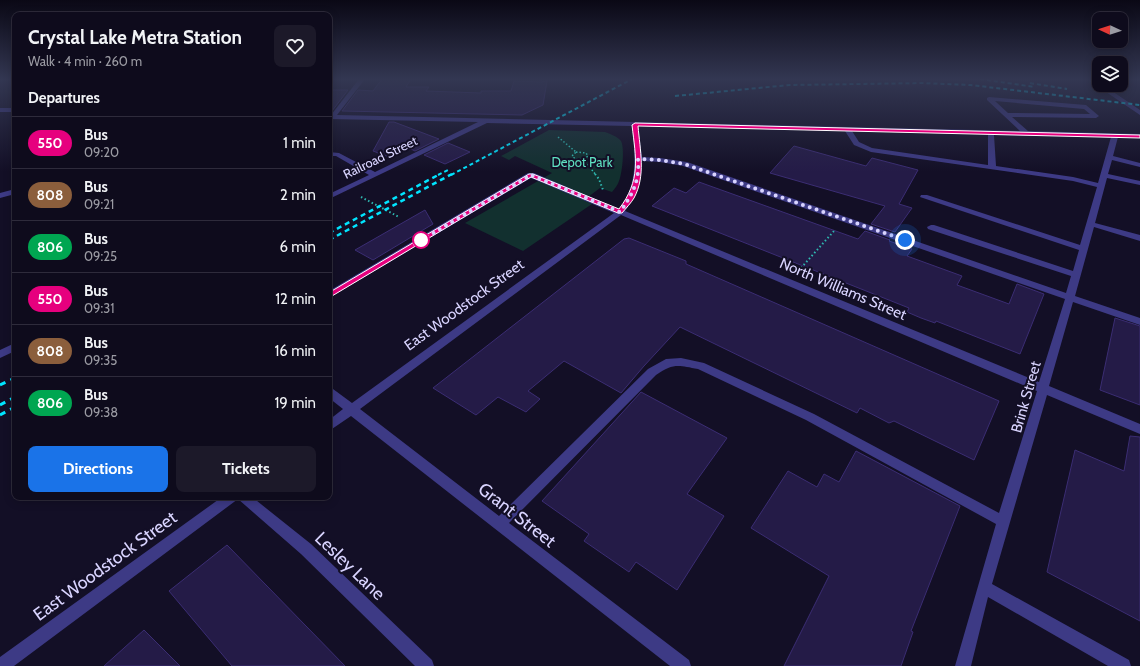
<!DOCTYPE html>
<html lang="en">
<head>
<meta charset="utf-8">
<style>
  :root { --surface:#0e0b1c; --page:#1c1929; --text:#f1f3f6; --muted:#9b9ba3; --line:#2e2b3b; --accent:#1a73e8 }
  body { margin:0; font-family:Cabin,sans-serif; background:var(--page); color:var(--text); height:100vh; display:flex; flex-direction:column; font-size:15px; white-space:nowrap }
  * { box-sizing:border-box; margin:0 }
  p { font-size:13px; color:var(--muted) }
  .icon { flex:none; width:22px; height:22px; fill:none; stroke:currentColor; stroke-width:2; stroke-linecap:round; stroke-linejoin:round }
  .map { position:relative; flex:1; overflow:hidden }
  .side { position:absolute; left:12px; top:12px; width:320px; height:488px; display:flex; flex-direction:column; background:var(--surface); border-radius:8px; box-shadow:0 2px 10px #0003,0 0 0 1px var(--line) }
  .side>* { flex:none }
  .badge { padding:0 8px; border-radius:13px; font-size:14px; line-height:26px }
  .needle { width:26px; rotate:273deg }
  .fabs { position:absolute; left:1092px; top:12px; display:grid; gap:8px }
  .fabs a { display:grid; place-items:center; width:36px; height:36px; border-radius:8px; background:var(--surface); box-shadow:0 2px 10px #0003,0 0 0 1px var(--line); font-size:20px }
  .you { position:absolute; width:20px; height:20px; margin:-10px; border:3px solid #fff; border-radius:50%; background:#1a73e8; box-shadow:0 0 0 6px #1a73e833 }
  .map>.badge { position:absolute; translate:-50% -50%; box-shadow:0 0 0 2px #fff }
  h2 { padding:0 16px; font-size:15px; line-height:36px }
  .round { display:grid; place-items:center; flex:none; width:42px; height:42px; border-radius:8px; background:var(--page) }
  .headline { display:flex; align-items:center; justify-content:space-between; height:68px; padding:0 16px }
  h1 { font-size:19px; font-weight:700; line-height:30px }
  .action { display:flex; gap:8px; margin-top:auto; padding:8px 16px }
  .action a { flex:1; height:46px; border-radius:8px; background:var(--accent); color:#fff; font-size:16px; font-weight:700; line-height:46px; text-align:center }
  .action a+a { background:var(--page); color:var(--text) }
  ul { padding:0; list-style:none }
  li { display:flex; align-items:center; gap:12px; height:52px; padding:0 16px; border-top:1px solid var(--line) }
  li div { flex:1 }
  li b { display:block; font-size:15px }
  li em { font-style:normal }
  li .badge { min-width:44px; font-weight:700; text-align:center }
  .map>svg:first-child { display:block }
  .green { fill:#12302f }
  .building { fill:#241b47; stroke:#3b2d73 }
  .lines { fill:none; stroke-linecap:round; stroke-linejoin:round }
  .path-far1 { stroke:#2fb8b0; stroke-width:1.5; stroke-dasharray:1.5 2; stroke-linecap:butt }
  .path { stroke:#2fb8b0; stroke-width:2; stroke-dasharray:1.5 2.5; stroke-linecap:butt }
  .minor { fill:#3d3a85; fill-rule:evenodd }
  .rail-far2 { stroke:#00e5ff; stroke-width:2; stroke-dasharray:4 3; stroke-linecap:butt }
  .rail-far1 { stroke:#00e5ff; stroke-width:2.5; stroke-dasharray:5 4; stroke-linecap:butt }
  .rail { stroke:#00e5ff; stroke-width:3; stroke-dasharray:6 5.5; stroke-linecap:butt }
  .line { fill:#e6007e; stroke:#fff }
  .walk { stroke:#d9d4ff; stroke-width:4; stroke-dasharray:0 7.2 }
  .stop-dot { fill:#fff; stroke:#e6007e; stroke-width:2 }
  .labels { text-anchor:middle; stroke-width:4; stroke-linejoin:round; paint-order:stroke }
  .far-street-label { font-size:13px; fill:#d9d4ff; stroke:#130f26 }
  .far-park-label { font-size:13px; fill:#5fe0c0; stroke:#130f26 }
  .street-label { font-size:15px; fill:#d9d4ff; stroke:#130f26 }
  .near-street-label { font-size:18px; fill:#d9d4ff; stroke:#130f26 }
</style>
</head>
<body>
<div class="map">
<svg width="1140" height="666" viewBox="0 0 1140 666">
  <rect width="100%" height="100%" fill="#130f26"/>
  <!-- green -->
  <path class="green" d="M549,130L605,132C610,134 617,136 621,141C625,148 622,174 619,181C618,185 615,188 612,192L600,188L584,200L592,204L523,251L465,223L552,173L515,156L509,160L501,156Z"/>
  <!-- building -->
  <path class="building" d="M382,79H411L406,87H429L426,91L481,93V91H511L514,81L541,82L547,81L543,105L522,115L342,111L358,90L373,91Z
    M329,90H348L332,111H329Z
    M389,122H394L439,139L415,151L409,148L389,157L373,151Z
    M448,143L470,152L445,164L424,155Z
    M794,146L866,166L872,158L918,170L899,204L912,208L895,232L871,224L885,206L770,173Z
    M699,182L858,239L865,231L890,240L889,241L912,249L907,256L962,276L957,285L1009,304L1017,284L1044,294L1020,354L936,321L935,323L921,318L907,312L909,308L652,206L674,188L686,193Z
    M425,210L433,224L373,260L355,250Z
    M629,238L686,261V264L999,401L974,460L894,421L889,423L860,408L857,413L680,327L644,366L621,393L564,361L528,391L540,399L526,412L498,397L476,415L433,388L624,239Z
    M1115,318L1140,326V405L1100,390Z
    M641,392L727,438L687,494L724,516L677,590L636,562L629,572L584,541L589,534L542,501Z
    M1130,436L1140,437V621L1047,572L1075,450L1124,471Z
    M856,451L960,506L911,631L913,632L901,666H784L829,576L751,528L788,471L817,487L824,474L839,482Z
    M227,545L345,666H232L169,591Z
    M144,630L180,666H104Z"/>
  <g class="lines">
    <!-- path-far1 -->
    <path class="path-far1" d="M558,137L576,152
      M576,152L586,153L588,156C583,160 577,161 572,156Z
      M583,159L596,175"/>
    <!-- path -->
    <path class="path" d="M595,174L599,179L603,190
      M361,197L399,217
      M801,268L834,231"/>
    <!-- minor -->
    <path class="minor" d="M359,79H365L337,115L1020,131L987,100V98L989,97L1086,105L1099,116L1096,118L1012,117L1028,131L1140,134V138L1118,137L1113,156L1140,163V167L1112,160L1108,174L1140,181V185L1107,178L1095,223L1140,235V241L1094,227L1075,296L1140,318V325L1073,302L1049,386L1140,424V434L1047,395L992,584L1129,660L1131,666H1108L988,597L971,666H955L996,524L806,420L698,369C678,365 673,363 656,375L509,523L689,660L691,666H670L351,416L329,431V420L343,409L329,398V388L333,389L352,403L614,213L531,178L329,298V291L528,173H534L619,209C639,184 635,155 632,126L487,123L329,199V194L369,175L336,156H329V152L339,153L375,172L478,122L329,119V115H331ZM995,101L1084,109L1090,114L1008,113ZM638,126L845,131L854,145L871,152L1073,181L1097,187L1080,245L927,195H921L920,197L1079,250L1073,271L934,225H931L927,227L928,229L1071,276L1066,293L687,162L660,158L642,157ZM852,131L988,134V165L872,148L859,142ZM994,135L1111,137L1098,183L1073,177L996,166ZM642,161L660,162L683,166L1065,299L1039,382L625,211C637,196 642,181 642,161ZM621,215L1037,391L999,513L814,414L704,363L681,358L666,359L648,369L499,516L360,409Z
      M534,79H544L541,81Z
      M1087,79H1093L1099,82V85H1103L1140,110V115Z
      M0,108H15V112H0Z
      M15,189V194L0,198V193Z
      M15,343V351L0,358V350Z
      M222,497H252L311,544L432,660L434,666H415L301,554L238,499L14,666H0V657Z"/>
    <!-- rail-far2 -->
    <path class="rail-far2" d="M980,79L1035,87
      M1030,83L1067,89
      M675,96L789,85L923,83L971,85L1140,105
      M438,175L448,170
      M451,175L632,79"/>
    <!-- rail-far1 -->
    <path class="rail-far1" d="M329,233L440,174
      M329,240L452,174"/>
    <!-- rail -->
    <path class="rail" d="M0,385L15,378
      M0,405L15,397
      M0,415L15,407"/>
  </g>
  <!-- sky -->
  <linearGradient id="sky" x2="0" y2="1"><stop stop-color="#0a0815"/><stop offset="0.46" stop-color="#333752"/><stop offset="1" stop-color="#333752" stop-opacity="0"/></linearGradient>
  <rect width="1140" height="172" fill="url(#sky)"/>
  <!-- line -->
  <path class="line" d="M635,123L1140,135V138L638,126C640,150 646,176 634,198C631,203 626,208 622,213H618L531,177L332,296H326L325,295L529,174H533L619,209C641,180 636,159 632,125Z"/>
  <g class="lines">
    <!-- walk -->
    <path class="walk" d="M421,240L415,244L531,175L620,212C632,195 640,181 638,159L660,160L684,164L905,240"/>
  </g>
  <!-- markers -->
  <circle class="stop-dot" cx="421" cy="240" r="8"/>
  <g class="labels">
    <!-- far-street labels -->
    <g class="far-street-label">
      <text transform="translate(380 157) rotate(-26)" y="5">Railroad Street</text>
    </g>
    <!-- far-park labels -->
    <g class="far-park-label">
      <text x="582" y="167">Depot Park</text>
    </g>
    <!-- street labels -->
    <g class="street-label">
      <text transform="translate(843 289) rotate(23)" y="5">North Williams Street</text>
      <text transform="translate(464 305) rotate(-36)" y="5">East Woodstock Street</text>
      <text transform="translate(1026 397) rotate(-74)" y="5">Brink Street</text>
    </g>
    <!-- near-street labels -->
    <g class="near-street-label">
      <text transform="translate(517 515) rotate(38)" y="6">Grant Street</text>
      <text transform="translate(105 566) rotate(-36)" y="6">East Woodstock Street</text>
      <text transform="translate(350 566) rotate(44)" y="6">Lesley Lane</text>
    </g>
  </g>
</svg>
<div class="fabs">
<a><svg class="needle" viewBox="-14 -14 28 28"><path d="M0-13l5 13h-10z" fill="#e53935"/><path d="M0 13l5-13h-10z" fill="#9b9ba3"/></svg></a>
<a><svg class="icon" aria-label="layers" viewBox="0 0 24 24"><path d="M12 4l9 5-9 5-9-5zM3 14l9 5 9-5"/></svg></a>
</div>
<div class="you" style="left:905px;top:240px"></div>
<section class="side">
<div class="headline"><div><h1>Crystal Lake Metra Station</h1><p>Walk · 4 min · 260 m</p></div><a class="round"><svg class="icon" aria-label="heart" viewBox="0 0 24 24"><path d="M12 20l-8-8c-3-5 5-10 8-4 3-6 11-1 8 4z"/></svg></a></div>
<h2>Departures</h2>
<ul>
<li><span class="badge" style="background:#e6007e;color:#fff">550</span><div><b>Bus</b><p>09:20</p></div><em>1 min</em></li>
<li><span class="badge" style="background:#8b5e3c;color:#fff">808</span><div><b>Bus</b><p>09:21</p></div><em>2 min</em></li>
<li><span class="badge" style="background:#00a651;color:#fff">806</span><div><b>Bus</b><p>09:25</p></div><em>6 min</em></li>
<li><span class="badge" style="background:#e6007e;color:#fff">550</span><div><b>Bus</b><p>09:31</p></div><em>12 min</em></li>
<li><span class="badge" style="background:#8b5e3c;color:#fff">808</span><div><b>Bus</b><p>09:35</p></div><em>16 min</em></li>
<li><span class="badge" style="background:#00a651;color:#fff">806</span><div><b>Bus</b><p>09:38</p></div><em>19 min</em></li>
</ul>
<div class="action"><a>Directions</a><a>Tickets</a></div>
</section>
</div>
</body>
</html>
